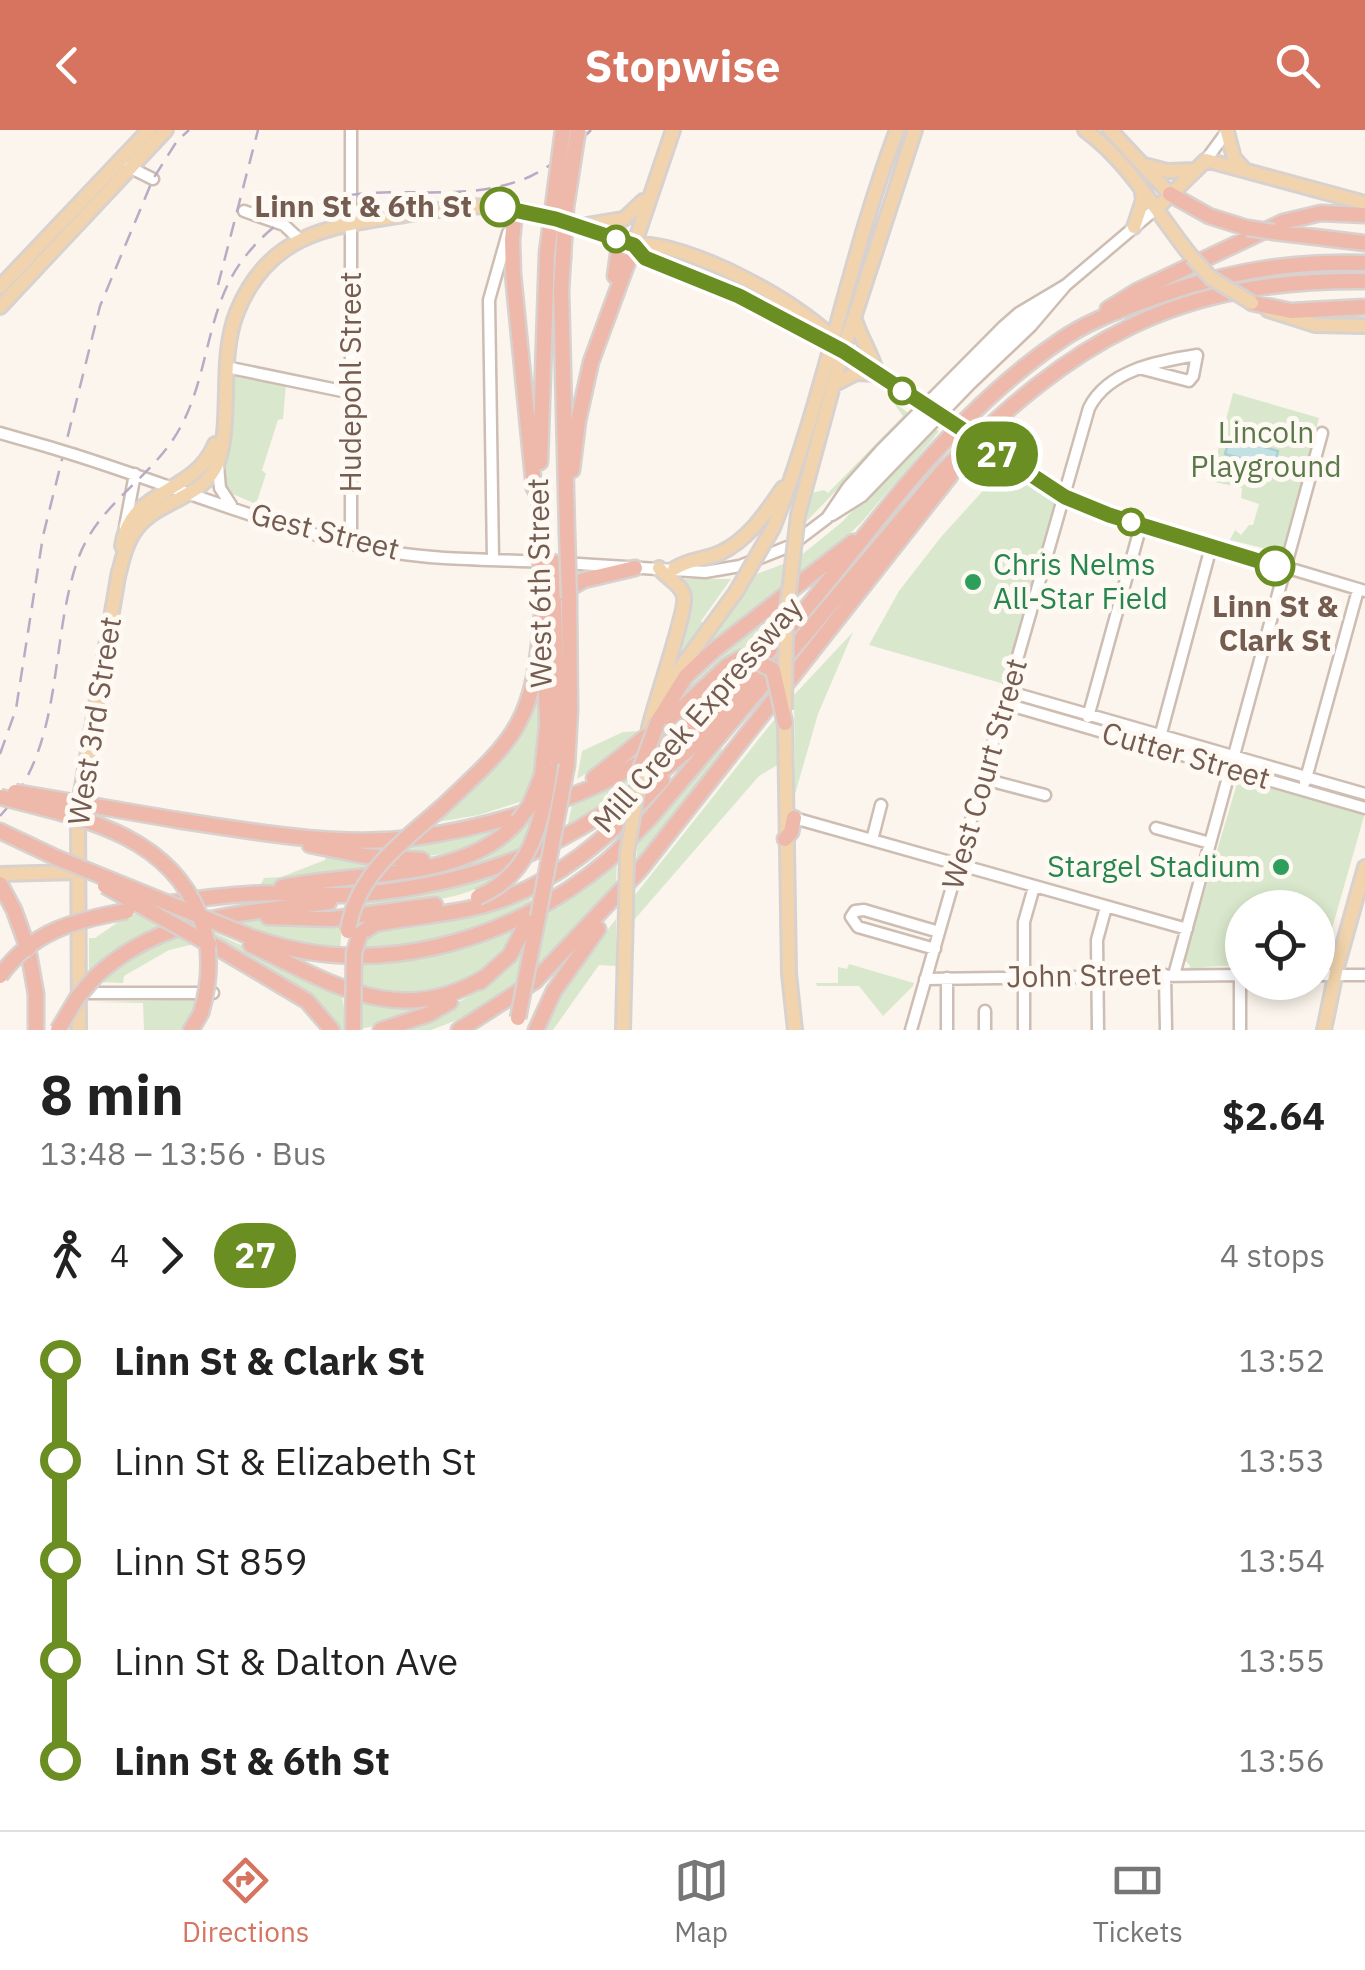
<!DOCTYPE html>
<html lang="en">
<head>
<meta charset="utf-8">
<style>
  :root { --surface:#fff; --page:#f6f6f6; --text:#222; --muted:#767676; --line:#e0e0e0; --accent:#d67460 }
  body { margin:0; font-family:"IBM Plex Sans",sans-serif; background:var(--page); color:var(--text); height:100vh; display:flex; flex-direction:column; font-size:38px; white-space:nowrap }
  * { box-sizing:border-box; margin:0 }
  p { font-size:32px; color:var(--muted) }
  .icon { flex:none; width:55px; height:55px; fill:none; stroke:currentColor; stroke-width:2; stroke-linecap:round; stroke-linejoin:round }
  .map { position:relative; height:900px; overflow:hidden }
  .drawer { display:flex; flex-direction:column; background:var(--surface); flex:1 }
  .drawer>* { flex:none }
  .badge { padding:0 20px; border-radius:32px; font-size:35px; line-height:65px }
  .buttons { position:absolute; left:1225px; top:760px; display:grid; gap:20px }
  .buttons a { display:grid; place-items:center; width:110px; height:110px; border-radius:50%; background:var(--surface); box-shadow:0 5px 15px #0003; font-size:50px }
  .map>.badge { position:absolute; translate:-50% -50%; box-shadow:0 0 0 5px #fff }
  .legs { display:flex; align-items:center; gap:15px; height:110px; padding:0 40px; font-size:32px }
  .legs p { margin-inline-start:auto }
  .headline { display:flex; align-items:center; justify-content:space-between; height:170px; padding:0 40px }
  h1 { font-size:55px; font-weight:800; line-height:75px }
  ul { padding:0 40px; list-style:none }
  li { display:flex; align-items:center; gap:35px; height:100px; font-size:38px }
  li i { display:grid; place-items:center; width:15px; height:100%; margin:0 12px; background:currentColor }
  li i::after { content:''; width:25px; height:25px; margin:-12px; border:8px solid; border-radius:50%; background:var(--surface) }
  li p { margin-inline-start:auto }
  li:first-child i { background:linear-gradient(#0000 50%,currentColor 0) }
  li:last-child i { background:linear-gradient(currentColor 50%,#0000 0) }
  header { display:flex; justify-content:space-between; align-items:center; height:130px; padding:0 40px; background:var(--accent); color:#fff; font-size:45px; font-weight:800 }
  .dock { display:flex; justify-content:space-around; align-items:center; height:140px; border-top:2px solid var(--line); background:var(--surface); font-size:28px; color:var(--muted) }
  .dock a { display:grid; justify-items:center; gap:5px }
  .dock .current { color:var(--accent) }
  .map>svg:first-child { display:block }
  .green { fill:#d9e8cc }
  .water { fill:#c3e0e3; stroke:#aad0d4; stroke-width:2.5 }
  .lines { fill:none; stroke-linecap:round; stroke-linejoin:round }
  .minor-casing { stroke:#cdbdb3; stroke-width:15 }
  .major-casing { stroke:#d8d1ce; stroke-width:18 }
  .highway-casing { stroke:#d8d1ce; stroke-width:19 }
  .minor { stroke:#fff; stroke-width:10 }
  .major { stroke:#f1d4ad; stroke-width:12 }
  .highway { stroke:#eeb8ab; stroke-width:14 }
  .rail { stroke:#b7abc5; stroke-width:2.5; stroke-dasharray:15 10; stroke-linecap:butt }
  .minor-bridge-casing { stroke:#cdbdb3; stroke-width:15; stroke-linecap:butt }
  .major-bridge-casing { stroke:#d8d1ce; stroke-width:18; stroke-linecap:butt }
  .highway-bridge-casing { stroke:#d8d1ce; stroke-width:19; stroke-linecap:butt }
  .minor-bridge { stroke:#fff; stroke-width:10 }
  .major-bridge { stroke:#f1d4ad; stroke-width:12 }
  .highway-bridge { stroke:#eeb8ab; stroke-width:14 }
  .line-1-casing { stroke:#fff; stroke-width:22 }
  .line-1 { stroke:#6b8e23; stroke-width:15 }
  .stop-1-dot { fill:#fff; stroke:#6b8e23; stroke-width:5 }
  .leisure-dot { fill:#2e9e5b; stroke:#fef9f3; stroke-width:4 }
  .labels { text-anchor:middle; stroke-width:10; stroke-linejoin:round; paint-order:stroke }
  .stop-label { font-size:30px; font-weight:bold; fill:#745c51; stroke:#fef9f3; text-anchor:end }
  .street-label { font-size:30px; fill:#745c51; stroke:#fef9f3 }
  .park-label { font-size:30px; fill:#5b784b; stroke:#fef9f3 }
  .leisure-label { font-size:30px; fill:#27864d; stroke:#fef9f3; text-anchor:start }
</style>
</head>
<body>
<header><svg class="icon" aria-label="back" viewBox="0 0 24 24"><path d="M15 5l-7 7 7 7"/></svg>Stopwise<svg class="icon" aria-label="search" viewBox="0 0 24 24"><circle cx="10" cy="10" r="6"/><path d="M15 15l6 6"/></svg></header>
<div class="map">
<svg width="1365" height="900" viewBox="0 0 1365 900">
  <rect width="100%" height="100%" fill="#fbf5ed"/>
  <!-- green -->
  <path class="green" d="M234,243L286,254L283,289L278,290L262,340L266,344L256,374L228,362L221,342L227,320Z
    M1233,263L1319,288L1283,423L1230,410L1235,400L1241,405L1249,395H1253L1259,374L1241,368L1242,358L1210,351Z
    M893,272L910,284L804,394L811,363L824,360L828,363L903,286Z
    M932,297L939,301L932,310L860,394L796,453L799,427L842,392Z
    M1009,332L1065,367L1011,556L869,515L899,461L941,407Z
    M786,433L783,462L674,549L754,445Z
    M680,449H731L701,491L706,496L668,545L682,493Z
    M782,475V491L756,522C710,520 708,564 670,576L701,536Z
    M853,502L818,584L795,664L794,565Z
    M539,562L542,617L529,669L479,685L432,693L524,597Z
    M778,585L779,634L759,646L634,790L635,765Z
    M641,601L637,613L577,649L582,621L623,602Z
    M720,618L723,621L636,731L638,710Z
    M629,645L626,661L567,698L573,671Z
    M1239,647L1365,683L1321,837L1318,836V778H1242V835L1201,837L1242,839L1190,840L1186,838L1191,837L1186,831L1183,834Z
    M537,686L526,718L473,738L368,757L375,747L422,740Z
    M511,693C478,722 439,728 396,726L412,710Z
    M327,722L373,731L366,739L333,742L260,756L264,748L281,747L325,730Z
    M617,730L616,756L535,843L547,782Z
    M513,736C473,774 409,772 357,780L361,771L417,763Z
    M533,760L529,777C466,805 427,815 359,821L372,800Z
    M144,782L166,794L127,813L89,843V808H95L127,786Z
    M253,789L278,790L279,793L342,794L340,821C300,816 266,806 229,791Z
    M616,789V836L599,835L553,900H542L569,850Z
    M522,796L503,825L477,847L415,868L359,859V833C417,832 469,819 522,796Z
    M213,802L341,862L348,900H340C309,857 260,837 215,811Z
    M180,803L199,813L169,820L124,846L123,853L99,852L140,821Z
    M527,809L517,859L473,884L431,900H398C453,878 493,859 527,809Z
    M849,834L914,853L913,856L883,886L859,856H817L816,853H838V837L847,839Z
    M359,868L392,876L432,874L433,877L391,893L359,899Z
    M180,870H198L186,900H144L143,873L92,872Z"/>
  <!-- water -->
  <path class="water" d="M1230,307L1278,321L1274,337L1225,324Z"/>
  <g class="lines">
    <defs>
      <path id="minor" d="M351,0V412
        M1206,30L1228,0
        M129,37L153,49
        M244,81L284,95L299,109
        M843,221L911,267
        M226,237L352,263
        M0,303L49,317
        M75,325C180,358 284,403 392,422C442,431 496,429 546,432
        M218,336L220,358L231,375
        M1016,336L1056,362L1097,381L1365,461
        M842,374L990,222L1039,178
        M832,385L862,366L969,255L1031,196L1066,155L1158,77
        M125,397L135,344
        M493,429L489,170L508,103
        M563,433L705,442L740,436L790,416L827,388L848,357L881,320L1003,197L1019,183L1066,155
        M1010,562L1365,664
        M1006,574L1365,678
        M1088,587L1141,395
        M1160,607L1211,417
        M984,649L1045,665
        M1305,652L1358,460
        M794,688L1187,799
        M1156,698L1210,713
        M872,710L881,675
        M935,819L858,797L851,787L855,781L864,780L939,802
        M1165,845L1166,900
        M1174,845L1322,303
        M1240,845V900
        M1318,845H1365
        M925,849L1242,845
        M81,863H213
        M985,881V900
        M911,900L1089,278C1108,240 1159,231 1197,225L1193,246L1189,251L1139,238
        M947,900V848
        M1024,900V792L1034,757
        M1098,900L1097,810L1106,777"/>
      <path id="major" d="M1085,0C1132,35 1156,83 1192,127
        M1110,0L1170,64
        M1227,2L1234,28L1243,38
        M1144,35L1167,41L1196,40
        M1158,77L1206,30L1365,73
        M582,96L624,89L643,71
        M1134,97L1143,70L1141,57
        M634,115L645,129L739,166L836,218
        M634,115L673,0
        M0,157L149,0
        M0,177L166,0
        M1268,180L1315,195L1365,196
        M833,255L856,243L877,244C872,224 861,209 855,190
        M798,385L839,234L915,0
        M773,398C824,269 848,130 897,0
        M122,416C130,357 194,366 215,314
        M674,439C689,429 704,430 720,423C748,410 766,383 783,358
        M118,447C122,430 126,412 137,398C159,369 204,369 218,332C233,288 218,230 237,182C269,103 331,96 404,85C438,80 475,73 510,78C552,83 593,102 634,115C683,108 816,179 843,221
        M662,563L736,462
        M785,593L789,844L795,900
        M649,598C654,575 687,480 684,467C682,454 667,449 659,438
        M0,744L78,742
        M79,900L78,680L119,441
        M623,900L626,778
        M1324,900L1337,837L1365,737"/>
      <path id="highway" d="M1170,64L1209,86L1247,98
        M515,79L512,110L513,144L534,358L539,367
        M1274,102L1365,113
        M563,128L561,160L567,402
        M615,146L620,110
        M1252,173L1291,181L1365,177
        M1108,179L1137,161L1283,92L1321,83L1365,85
        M540,332L547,123
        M572,340L578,291L591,232L634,115
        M540,358V402
        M553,432L558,639
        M561,463L584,450L635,438
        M545,533L547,592
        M658,591L686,546L713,521L853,412
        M693,616L760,543
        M567,635L570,581L569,468
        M542,645L547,595
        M594,648L682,578L727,536L741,528H750
        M441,678C519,605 533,594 542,484
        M177,690C255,702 340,718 419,707C475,699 534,682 586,660C657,631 714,578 766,524C816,470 859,411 906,355C951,302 1003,249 1061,210C1084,194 1110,184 1136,174C1211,145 1284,130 1365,133
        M0,701L57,728
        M785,709L791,702L794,688
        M310,715L365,726L422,730
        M282,757C355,741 466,752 518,691
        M165,774C201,768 241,763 279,763C307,763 335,767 363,764C505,751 591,703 697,612
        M268,787L332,789L435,775
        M244,804C367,853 507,815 607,731C622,718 636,702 650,688L942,342C1073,210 1174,149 1365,151
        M360,804L375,794C410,787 446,785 481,776C553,758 613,703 662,650
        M213,815L307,871L332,900
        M251,815C333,854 400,900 487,846
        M28,819L36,864V900
        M529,832L538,787
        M94,848C160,785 243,784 329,772
        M480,852L510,825L527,792
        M191,900L201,883
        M381,900L429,884L450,872
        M459,900L535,851L639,741L950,346
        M536,900L554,861L598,799"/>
    </defs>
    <!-- minor casing -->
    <use href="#minor" class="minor-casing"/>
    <!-- major casing -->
    <use href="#major" class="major-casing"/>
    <!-- highway casing -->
    <use href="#highway" class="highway-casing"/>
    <!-- minor -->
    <use href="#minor" class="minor"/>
    <!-- major -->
    <use href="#major" class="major"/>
    <!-- highway -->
    <use href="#highway" class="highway"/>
    <!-- rail -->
    <path class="rail" d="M218,155L258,0
      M0,624L16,579L43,406L100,176L153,49L177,11L189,0
      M0,686C66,614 48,515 78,429C98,373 153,348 180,298C211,242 205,174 248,123C332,21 435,89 531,46C554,35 573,18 591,0"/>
    <defs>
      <path id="minor-bridge" d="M49,317L75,325"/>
      <path id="major-bridge" d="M1192,127L1211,148L1252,173
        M736,462L773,398
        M785,580L786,487L798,385
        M626,778L627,723L642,632"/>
      <path id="highway-bridge" d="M1247,98L1274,102
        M547,123L563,0
        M563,128L566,77L578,0
        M540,402L541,462
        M567,402L569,468
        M750,528L773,540L785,593
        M640,640L658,591
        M15,662L177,690
        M0,667C76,687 166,702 199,784C212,816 211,849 201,883
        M518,691L530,675L542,645
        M57,728L244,804
        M0,754L14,780L28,819
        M105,756L209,814
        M478,767C531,745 542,693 549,642
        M538,787L567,635
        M348,801C356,745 401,713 441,678
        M0,846C32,801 75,790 127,781
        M518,888L529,832
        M58,900L77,868L94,848
        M353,900L354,823L360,804"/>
    </defs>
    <!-- minor-bridge casing -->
    <use href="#minor-bridge" class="minor-bridge-casing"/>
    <!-- major-bridge casing -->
    <use href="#major-bridge" class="major-bridge-casing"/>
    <!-- highway-bridge casing -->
    <use href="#highway-bridge" class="highway-bridge-casing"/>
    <!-- minor-bridge -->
    <use href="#minor-bridge" class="minor-bridge"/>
    <!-- major-bridge -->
    <use href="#major-bridge" class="major-bridge"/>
    <!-- highway-bridge -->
    <use href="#highway-bridge" class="highway-bridge"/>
  </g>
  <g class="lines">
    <defs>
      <path id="line-1" d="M500,77L556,89L634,115L645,128L739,166L843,221L1065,367L1109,385L1275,436"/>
    </defs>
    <!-- line-1 casing -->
    <use href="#line-1" class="line-1-casing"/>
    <!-- line-1 -->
    <use href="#line-1" class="line-1"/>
  </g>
  <!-- markers -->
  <g class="stop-1-dot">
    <circle cx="500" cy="77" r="18"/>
    <circle cx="616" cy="109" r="12"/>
    <circle cx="902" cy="261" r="12"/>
    <circle cx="1131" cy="392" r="12"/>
    <circle cx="1275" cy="436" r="18"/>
  </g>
  <g class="leisure-dot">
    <circle cx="973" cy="452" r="10"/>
    <circle cx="1281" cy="737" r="10"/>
  </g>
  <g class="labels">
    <!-- stop labels -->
    <g class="stop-label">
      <text x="472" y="87">Linn St &amp; 6th St</text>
      <text x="1275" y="487" text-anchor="middle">Linn St &amp;<tspan x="1275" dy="34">Clark St</tspan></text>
    </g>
    <!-- street labels -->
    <g class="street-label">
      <text transform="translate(351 252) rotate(-90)" y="10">Hudepohl Street</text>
      <text transform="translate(325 402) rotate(14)" y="10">Gest Street</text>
      <text transform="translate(540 453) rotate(-91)" y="10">West 6th Street</text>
      <text transform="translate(698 585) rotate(-49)" y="10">Mill Creek Expressway</text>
      <text transform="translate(95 591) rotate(-81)" y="10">West 3rd Street</text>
      <text transform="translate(1186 626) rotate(16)" y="10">Cutter Street</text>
      <text transform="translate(985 644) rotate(-74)" y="10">West Court Street</text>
      <text transform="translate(1084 846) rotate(-1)" y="10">John Street</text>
    </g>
    <!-- park labels -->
    <g class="park-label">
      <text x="1266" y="313">Lincoln<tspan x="1266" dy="34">Playground</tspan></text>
    </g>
    <!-- leisure labels -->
    <g class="leisure-label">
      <text x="993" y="445">Chris Nelms<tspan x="993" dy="34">All-Star Field</tspan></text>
      <text x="1261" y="747" text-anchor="end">Stargel Stadium</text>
    </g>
  </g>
</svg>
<div class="buttons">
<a><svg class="icon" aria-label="locate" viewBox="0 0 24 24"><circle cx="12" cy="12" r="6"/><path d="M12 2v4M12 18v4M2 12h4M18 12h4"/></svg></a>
</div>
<b class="badge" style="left:997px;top:324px;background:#6b8e23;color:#fff">27</b>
</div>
<section class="drawer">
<div class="headline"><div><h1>8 min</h1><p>13:48 – 13:56 · Bus</p></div><b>$2.64</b></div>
<div class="legs"><svg class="icon" aria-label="walk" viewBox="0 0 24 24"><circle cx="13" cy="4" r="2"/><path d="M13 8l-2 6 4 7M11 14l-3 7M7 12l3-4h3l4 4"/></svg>4<svg class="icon" aria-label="forward" viewBox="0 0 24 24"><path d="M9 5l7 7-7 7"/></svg><b class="badge" style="background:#6b8e23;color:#fff">27</b><p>4 stops</p></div>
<ul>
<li><i style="color:#6b8e23"></i><b>Linn St &amp; Clark St</b><p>13:52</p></li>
<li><i style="color:#6b8e23"></i><span>Linn St &amp; Elizabeth St</span><p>13:53</p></li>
<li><i style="color:#6b8e23"></i><span>Linn St 859</span><p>13:54</p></li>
<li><i style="color:#6b8e23"></i><span>Linn St &amp; Dalton Ave</span><p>13:55</p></li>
<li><i style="color:#6b8e23"></i><b>Linn St &amp; 6th St</b><p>13:56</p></li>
</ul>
</section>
<nav class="dock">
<a class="current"><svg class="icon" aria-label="directions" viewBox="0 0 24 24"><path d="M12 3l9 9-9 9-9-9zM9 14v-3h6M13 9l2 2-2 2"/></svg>Directions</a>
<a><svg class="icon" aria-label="map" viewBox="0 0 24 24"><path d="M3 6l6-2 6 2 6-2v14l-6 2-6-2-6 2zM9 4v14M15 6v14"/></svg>Map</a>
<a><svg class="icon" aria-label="tickets" viewBox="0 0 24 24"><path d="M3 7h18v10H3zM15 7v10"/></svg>Tickets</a>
</nav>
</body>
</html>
